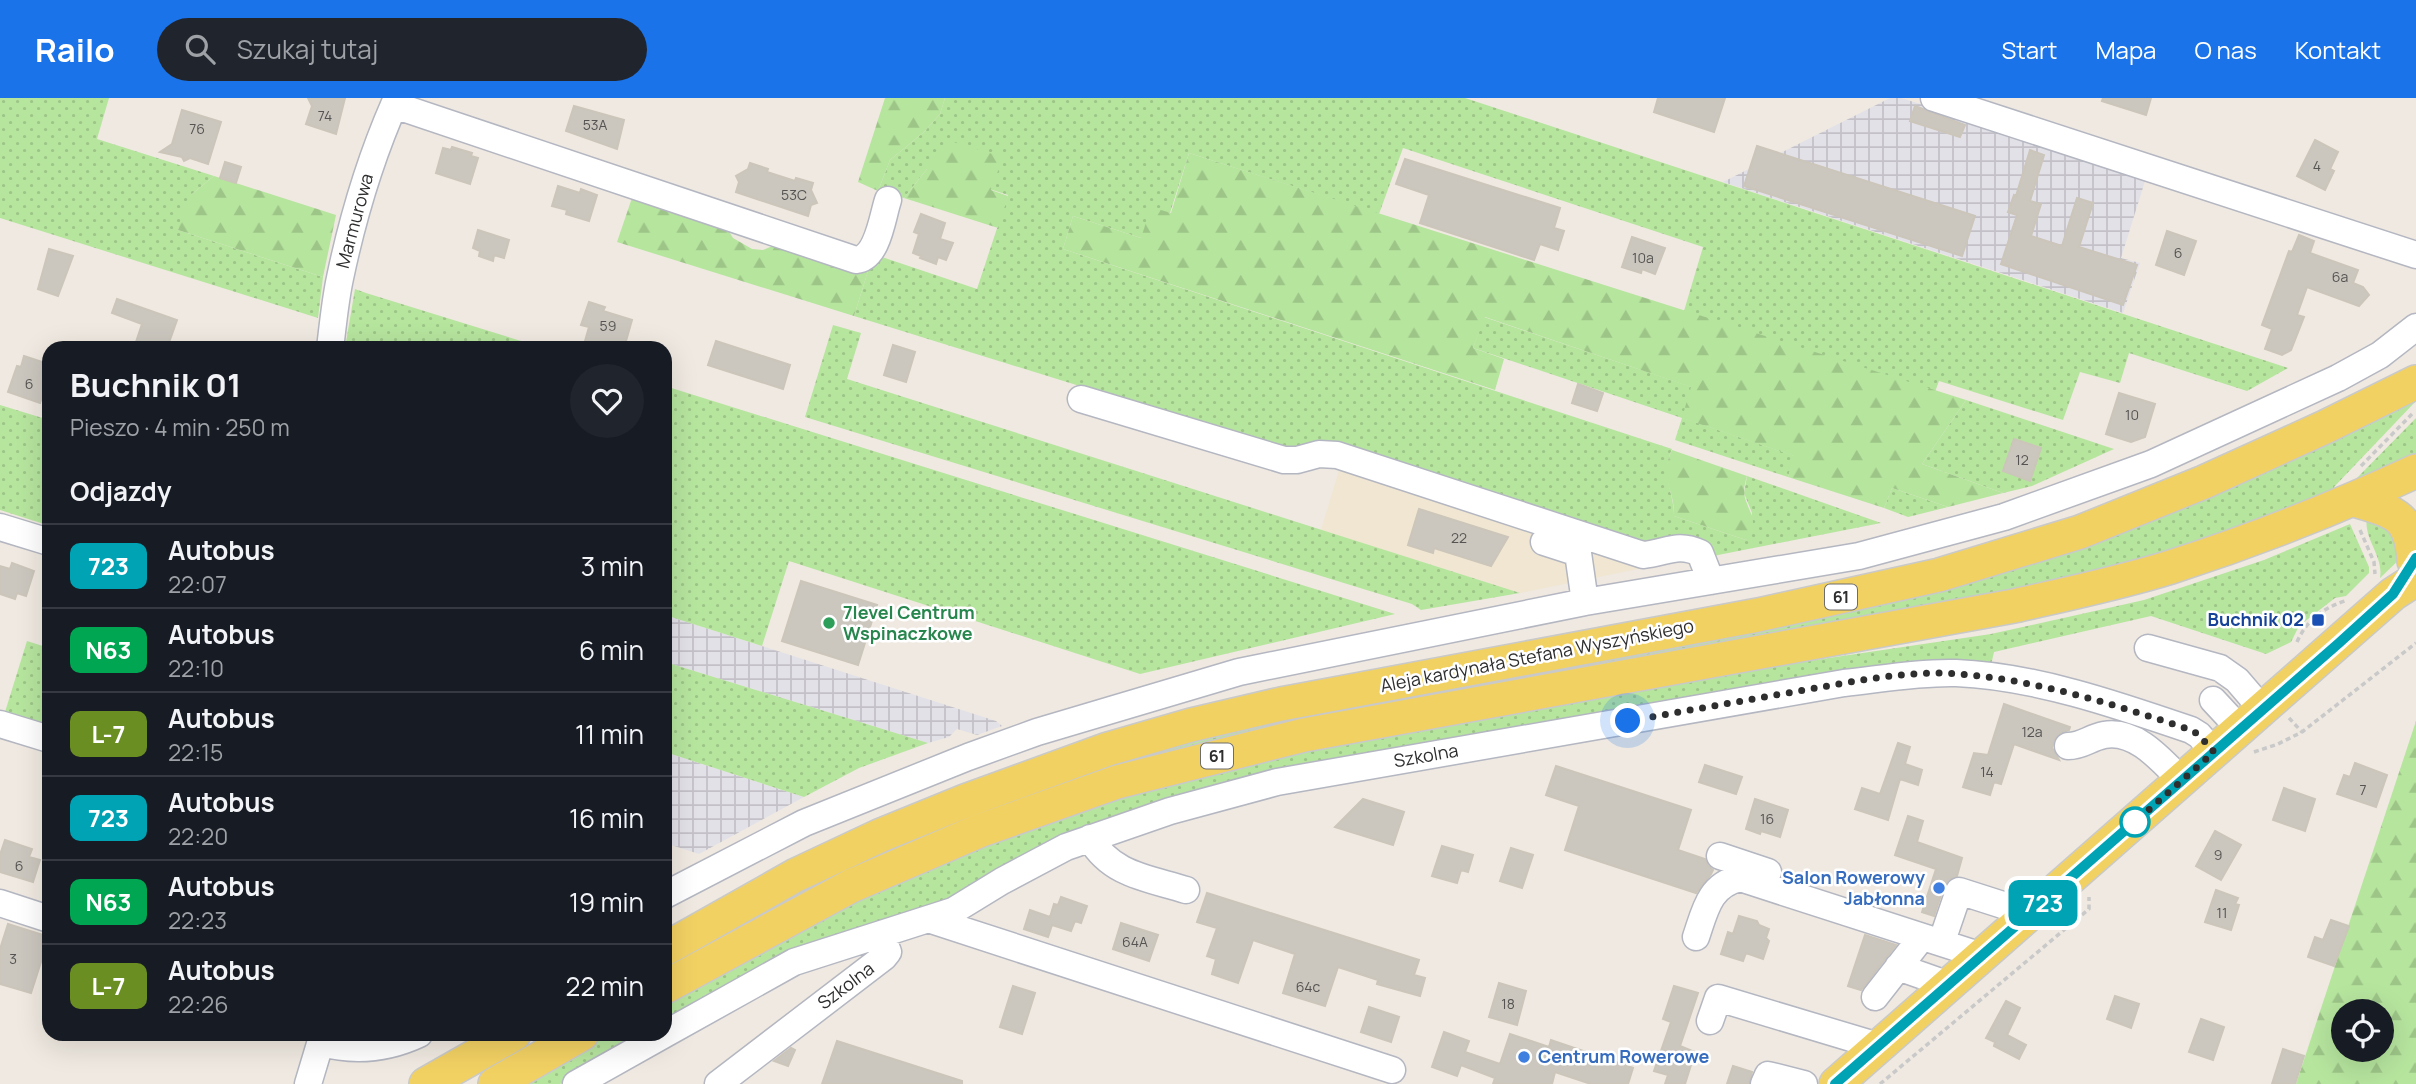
<!DOCTYPE html>
<html lang="pl">
<head>
<meta charset="utf-8">
<style>
  :root { --surface:#171b24; --page:#20242c; --text:#f1f3f6; --muted:#9ea1a6; --line:#363941; --accent:#1a73e8 }
  body { margin:0; font-family:Manrope,sans-serif; background:var(--page); color:var(--text); height:100vh; display:flex; flex-direction:column; font-size:26px; white-space:nowrap }
  * { box-sizing:border-box; margin:0 }
  p { font-size:23px; color:var(--muted) }
  .icon { flex:none; width:38px; height:38px; fill:none; stroke:currentColor; stroke-width:2; stroke-linecap:round; stroke-linejoin:round }
  .map { position:relative; flex:1; overflow:hidden }
  .details { position:absolute; left:42px; top:243px; width:630px; height:700px; display:flex; flex-direction:column; background:var(--surface); border-radius:21px; box-shadow:0 7px 28px #0002 }
  .details>* { flex:none }
  .badge { padding:0 14px; border-radius:10px; font-size:24px; line-height:46px }
  .fabs { position:absolute; left:2331px; top:901px; display:grid; gap:14px }
  .fabs a { display:grid; place-items:center; width:63px; height:63px; border-radius:50%; background:var(--surface); box-shadow:0 7px 28px #0002; font-size:35px }
  .you { position:absolute; width:35px; height:35px; margin:-18px; border:5px solid #fff; border-radius:50%; background:#1a73e8; box-shadow:0 0 0 10px #1a73e833 }
  .map>.badge { position:absolute; translate:-50% -50%; box-shadow:0 0 0 4px #fff }
  h2 { padding:0 28px; font-size:26px; line-height:63px }
  .round { display:grid; place-items:center; flex:none; width:74px; height:74px; border-radius:37px; background:var(--page) }
  .summary { display:flex; align-items:center; justify-content:space-between; height:119px; padding:0 28px }
  h1 { font-size:33px; font-weight:700; line-height:52px }
  ul { padding:0; list-style:none }
  li { display:flex; align-items:center; gap:21px; height:84px; padding:0 28px; border-top:2px solid var(--line) }
  li div { flex:1 }
  li b { display:block; font-size:26px }
  li em { font-style:normal }
  li .badge { min-width:77px; font-weight:700; text-align:center }
  header { display:flex; align-items:center; gap:42px; box-sizing:border-box; height:98px; padding:0 35px; background:var(--accent); color:#fff }
  header strong { font-size:33px }
  nav { display:flex; gap:38px; margin-inline-start:auto; font-size:24px }
  .search { width:490px; height:63px; background:var(--page); display:flex; align-items:center; gap:18px; box-sizing:border-box; padding:0 24px; border-radius:38px; color:var(--muted); font-size:26px }
  .map>svg:first-child { display:block }
  .industrial { fill:url(#industrial-grid) }
  .education { fill:#f0e6d1 }
  .green { fill:url(#green-dots) }
  .forest { fill:url(#forest-firs); fill-rule:evenodd }
  .building { fill:#cbc7bf; stroke:#cbc5ba; stroke-width:2 }
  .lines { fill:none; stroke-linecap:round; stroke-linejoin:round }
  .minor-casing { stroke:#b4b7c1; stroke-width:29 }
  .major-casing { stroke:#c9c9c9; stroke-width:36 }
  .path { stroke:#c9c9c9; stroke-width:3.5; stroke-dasharray:5 3.5; stroke-linecap:butt }
  .minor { stroke:#fff; stroke-width:26 }
  .major { stroke:#f2d163; stroke-width:33 }
  .line-casing { stroke:#fff; stroke-width:16 }
  .line { stroke:#00a3b4; stroke-width:10 }
  .walk { stroke:#2e2e2e; stroke-width:7; stroke-dasharray:0 12.6 }
  .transit-dot { fill:#1a4fb4; stroke:#fff; stroke-width:2.5 }
  .leisure-dot { fill:#2e9e5b; stroke:#fff; stroke-width:2.5 }
  .stop-dot { fill:#fff; stroke:#00a3b4; stroke-width:3.5 }
  .shop-dot { fill:#3f7fe0; stroke:#fff; stroke-width:2.5 }
  .labels { text-anchor:middle; stroke-width:5; stroke-linejoin:round; paint-order:stroke }
  .number-label { font-size:14px; fill:#555452 }
  .shield { fill:#fff; stroke:#6d6d6d; stroke-width:2 }
  .shield-label { font-size:16px; font-weight:bold; fill:#2e2e2e }
  .street-label { font-size:18px; fill:#2e2e2e; stroke:#fff }
  .leisure-label { font-size:18px; font-weight:bold; fill:#27864d; stroke:#fff; text-anchor:start }
  .transit-label { font-size:18px; font-weight:bold; fill:#164399; stroke:#fff; text-anchor:end }
  .shop-label { font-size:18px; font-weight:bold; fill:#366cbe; stroke:#fff; text-anchor:end }
</style>
</head>
<body>
<header>
<strong>Railo</strong>
<div class="search"><svg class="icon" aria-label="search" viewBox="0 0 24 24"><circle cx="10" cy="10" r="6"/><path d="M15 15l6 6"/></svg>Szukaj tutaj</div>
<nav><a>Start</a><a>Mapa</a><a>O nas</a><a>Kontakt</a></nav>
</header>
<div class="map">
<svg width="2416" height="986" viewBox="0 0 2416 986">
  <defs>
    <pattern id="industrial-grid" width="8" height="8" patternUnits="userSpaceOnUse" patternTransform="scale(1.75)"><rect width="8" height="8" fill="#e3e1e8"/><path d="M0 4h8M4 0v8" fill="none" stroke="#c3c1c7"/></pattern>
    <pattern id="green-dots" width="8" height="8" patternUnits="userSpaceOnUse" patternTransform="scale(1.75)"><rect width="8" height="8" fill="#b6e59e"/><path d="M2 2h.1M6 6h.1" fill="none" stroke="#9dc588" stroke-width="1.8" stroke-linecap="round"/></pattern>
    <pattern id="forest-firs" width="22" height="20" patternUnits="userSpaceOnUse" patternTransform="scale(1.75)"><rect width="22" height="20" fill="#b6e59e"/><path d="M5 1l3.5 6h-7zM16 11l3.5 6h-7z" fill="#9dc588"/></pattern>
  </defs>
  <rect width="100%" height="100%" fill="#efe9e1"/>
  <!-- industrial -->
  <path class="industrial" d="M1890,0H1901L2030,40L2146,80L2121,160L2140,165L2123,215L1723,84Z
    M665,517L996,623L1002,628L977,637L957,631L949,639L928,645L665,564Z
    M665,654L804,699L699,756L665,745Z"/>
  <!-- education -->
  <path class="education" d="M1340,369L1648,469L1520,495L1321,432Z"/>
  <!-- green -->
  <path class="green" d="M0,0H109L97,41L214,78L192,96L178,132L323,179L318,220L0,120Z
    M945,0H1465L2288,270L2247,293L2129,255L2120,285L2080,274L2063,322L1939,283L1935,294L1684,213L1703,149L1403,50L1379,116L1189,55L1170,115L1141,140L1073,118L1063,151L1672,351C1660,377 1674,393 1674,418L1746,442L1752,415L1744,395L1747,378L1881,425L1713,458L1663,449L1292,354L854,218L868,173L863,171L876,157L977,191L1008,97L927,71L904,100L878,93L890,62L924,34L940,16Z
    M355,191L366,195L544,250H345Z
    M1484,219L1692,289L1683,320L1795,358L1788,379L1675,342L1682,320L1473,250Z
    M833,227L861,235L847,281L1520,495L1421,512L1412,506L805,319Z
    M665,288L1395,516L1140,576L789,463L762,548L665,517V444L671,426L665,423Z
    M2416,300V303L2334,389L2337,396L2106,474L1215,646L665,874V862L820,779L1062,680L1214,635L1859,508Z
    M1966,302L2114,351L2032,388L2003,395L1922,366Z
    M0,307L49,322V408L44,426L0,412Z
    M2416,320V359L2352,385Z
    M1892,390L1948,409L1908,419L1884,410Z
    M2383,418L2403,458L2380,480C2384,458 2363,441 2367,419Z
    M2350,426L2369,469V475L2346,498L2335,500L2299,528L2291,544L2266,556L2151,518L1994,554L1991,567L1278,678L973,791L665,927V905L781,838L947,762L1143,692L1276,656L1728,575L1991,536L2144,502L2264,462Z
    M27,543L49,550V627L5,614Z
    M665,564L928,645L859,670L804,699L665,654Z
    M610,936H649L560,986H524Z"/>
  <!-- forest -->
  <path class="forest" d="M885,0H945L940,16L924,34L890,62L878,93L858,84Z
    M953,44L1003,59L991,92L1008,98L998,130L904,100L927,71Z
    M1189,55L1966,302L1922,366L2003,395L1948,409L1892,390L1884,410L1788,379L1794,358L1682,320L1691,289L1485,219L1473,250L1504,261L1495,292L1063,151L1073,118L1141,140L1151,109L1171,115Z
    M214,78L336,117L323,179L178,132L185,105L192,96Z
    M634,94L723,124L733,140L752,151L763,152L782,144L868,173L854,218L617,144Z
    M1672,352L1747,378C1745,385 1743,392 1745,400C1751,419 1759,422 1746,442L1674,418C1675,390 1658,381 1672,352Z
    M2416,623V986H2296ZM2343,914H2382V952H2343Z"/>
  <!-- building -->
  <path class="building" d="M308,0H345L336,36L306,26L312,8Z
    M1658,0H1725L1714,34L1654,14Z
    M2103,0H2151L2146,17L2102,3Z
    M574,8L624,22L617,51L566,33Z
    M1915,8L1965,27L1960,39L1910,23Z
    M182,12L221,24L208,66L190,60L184,63L182,59L160,54L172,46Z
    M2315,42L2338,54L2330,71L2334,73L2325,92L2297,78Z
    M1757,48L1975,118L1962,158L1744,88Z
    M452,49L472,55L471,58L478,60L470,86L436,75L443,50L451,52Z
    M2030,52L2044,57L2030,103L2041,106L2031,138L2062,148L2077,100L2093,105L2079,149L2137,167L2123,207L2001,166L2017,117L2008,114L2014,97L2016,98Z
    M1405,61L1560,110L1554,130L1564,133L1558,152L1540,146L1534,162L1420,125L1429,97L1396,86Z
    M225,64L241,69L236,85L220,80Z
    M750,65L768,71L767,74L795,83L796,80L813,85L811,92L817,105L811,107L808,118L736,94L739,84L736,78L748,71Z
    M558,88L580,95L581,91L597,97L589,123L566,116L567,112L552,108Z
    M921,116L945,125L940,141L953,145L946,162L938,159L936,166L920,160L921,158L913,155L919,136L914,134Z
    M478,132L509,142L504,160L494,157L493,163L479,158L480,153L473,150Z
    M2167,133L2196,143L2184,177L2156,167Z
    M2299,137L2314,143L2310,155L2358,172L2353,185L2363,189L2369,197L2359,208L2307,189L2297,217L2304,219L2291,252L2282,257L2265,251L2272,231L2262,227L2289,153L2292,154Z
    M1632,139L1665,150L1655,176L1642,171L1641,175L1622,169Z
    M49,151L73,158L58,198L38,191Z
    M117,201L177,222L167,250H145L135,247L142,226L112,215Z
    M589,204L605,209L603,213L632,222L624,250H607L585,243L589,229L581,227Z
    M716,243L790,267L783,291L708,267Z
    M893,247L915,254L906,284L884,277Z
    M24,258L48,266L45,277L49,278L40,305L8,294L17,268L21,269Z
    M1578,286L1603,295L1597,313L1572,305Z
    M2119,295L2155,306L2145,339L2131,344L2106,336Z
    M2014,341L2041,350L2030,383L2003,373Z
    M1419,411L1508,439L1491,468L1434,450L1433,455L1408,447Z
    M12,465L34,473L26,498L17,495L15,501L0,496V468L10,471Z
    M801,483L877,507L858,567L782,543Z
    M2004,606L2070,629L2069,632L2060,635L2054,642L2052,650L2059,662L2014,646L2001,686L1994,684L1990,697L1963,689L1974,655L1988,657Z
    M1898,645L1910,649L1905,666L1922,672L1918,687L1900,681L1888,722L1855,711L1862,690L1880,696Z
    M2355,665L2387,677L2376,709L2337,696L2344,677L2350,679Z
    M1705,667L1742,679L1736,696L1699,684Z
    M1556,668L1691,712L1678,752L1705,761L1708,768L1713,772L1711,776L1696,795L1565,752L1579,708L1546,697Z
    M2284,690L2315,701L2305,733L2273,722Z
    M1363,701L1404,714L1393,747L1335,729Z
    M1755,701L1788,712L1780,739L1761,733L1760,736L1746,731Z
    M1908,718L1923,723L1917,744L1962,760L1957,778L1949,781L1944,788L1934,818L1922,814L1936,771L1895,757Z
    M2215,733L2241,747L2221,782L2196,768Z
    M5,742L32,751L29,759L40,762L33,784L0,774V757Z
    M1442,748L1473,757L1468,774L1461,772L1457,785L1432,778Z
    M1511,750L1533,757L1522,790L1500,783Z
    M2216,792L2238,800L2235,806L2239,807L2231,832L2205,824Z
    M1207,795L1419,862L1414,877L1425,880L1420,898L1377,886L1378,882L1338,869L1325,908L1283,895L1295,856L1253,842L1238,885L1212,876L1216,861L1207,858L1217,830L1197,824Z
    M1061,799L1087,808L1081,825L1075,823L1071,833L1052,827L1048,839L1024,831L1030,812L1050,819L1054,806L1058,807Z
    M1739,818L1757,823L1759,827L1769,831L1766,840L1769,843L1763,861L1746,855L1743,863L1721,856L1728,834L1733,836Z
    M2331,822L2349,828L2334,868L2308,859L2315,839L2323,842Z
    M1121,825L1158,837L1149,863L1113,851Z
    M8,826L49,839L31,895L0,886V851Z
    M1865,837L1896,847L1861,892L1848,888Z
    M1499,885L1526,893L1517,927L1489,919Z
    M1013,888L1035,895L1022,936L1000,929Z
    M1674,888L1698,895L1680,948L1695,954L1685,986H1665L1668,977L1654,973L1671,924L1663,921Z
    M2115,898L2139,906L2131,930L2107,921Z
    M2006,903L2020,910L2007,937L2026,947L2019,961L1994,948L1995,944L1986,940Z
    M1369,909L1399,919L1391,944L1361,934Z
    M2201,921L2224,929L2213,962L2189,954Z
    M1444,934L1469,943L1465,954L1500,966L1510,936L1549,949L1551,942L1633,970L1628,986H1591L1555,974L1552,986H1493L1495,980L1461,967L1457,978L1432,969Z
    M837,943L962,983V986H822Z
    M791,950L795,952L788,968L774,963Z
    M2283,951L2304,958L2295,986H2272Z
    M1733,968L1752,974L1749,986H1727Z"/>
  <g class="lines">
    <defs>
      <path id="minor" d="M1934,0L2416,157
        M394,7L856,162C878,160 882,120 888,102
        M330,250C333,227 335,203 340,180C353,118 371,58 397,0
        M1081,301L1284,362H1297L1319,356L1337,357L1643,457C1666,455 1677,444 1700,455L1711,483
        M0,429L49,444
        M1544,444L1578,455L1585,504
        M2148,550L2220,570L2237,582L2262,611
        M2213,602L2240,631
        M0,626L49,641
        M2068,648C2083,648 2089,640 2104,637C2136,631 2162,663 2182,683
        M1090,740C1111,777 1148,780 1186,792
        M1720,758L1768,774
        M665,797L804,725L968,659L1037,634L1239,574L1585,504L1859,458L2004,419L2151,366L2338,280L2380,257L2416,229
        M0,805L49,821
        M928,821L1392,972
        M1945,834L1959,793L2009,809L2023,823
        M1696,839C1705,813 1709,787 1740,780L1982,858
        M1898,869L1949,887
        M1875,899L1922,839
        M1710,923L1718,900L1878,948
        M665,936L794,864L953,813L1002,783L1066,749L1170,713L1277,684L1844,585C1881,581 1919,574 1956,575C2034,578 2118,607 2191,632L2199,637L2214,654
        M321,945C355,954 387,951 419,936
        M308,986L323,936
        M576,986L665,936
        M718,986L884,859L888,854L881,836
        M1764,986L1768,977L1804,986"/>
      <path id="major" d="M2354,402C2395,414 2411,417 2414,463
        M665,851L796,777L879,738L965,703L1108,651L1191,627L1281,606L1758,517L1939,477L2080,434L2204,384L2325,329L2416,284
        M665,889L851,788L979,733L1117,684L1304,637L2014,508C2067,496 2120,485 2171,469C2255,442 2336,410 2416,373
        M426,986L514,936
        M495,986L582,936
        M1836,986L2393,496L2416,481"/>
    </defs>
    <!-- minor casing -->
    <use href="#minor" class="minor-casing"/>
    <!-- major casing -->
    <use href="#major" class="major-casing"/>
    <!-- path -->
    <path class="path" d="M2361,368L2412,316
      M2360,432L2374,464L2375,476
      M2297,544C2306,523 2323,510 2345,503
      M2289,620L2302,634
      M2254,654L2278,646L2302,634L2416,545
      M1880,986L2089,811V799"/>
    <!-- minor -->
    <use href="#minor" class="minor"/>
    <!-- major -->
    <use href="#major" class="major"/>
  </g>
  <g class="lines">
    <defs>
      <path id="line" d="M1835,986L2339,545L2393,496L2416,460"/>
    </defs>
    <!-- line casing -->
    <use href="#line" class="line-casing"/>
    <!-- line -->
    <use href="#line" class="line"/>
    <!-- walk -->
    <path class="walk" d="M1628,623C1691,612 1753,601 1816,590C1862,582 1912,572 1959,576C2038,582 2116,607 2191,632L2199,637L2214,654L2135,724"/>
  </g>
  <!-- markers -->
  <rect class="transit-dot" x="2311" y="515" width="14" height="14" rx="3.5"/>
  <circle class="leisure-dot" cx="829" cy="525" r="7"/>
  <circle class="stop-dot" cx="2135" cy="724" r="14"/>
  <g class="shop-dot">
    <circle cx="1939" cy="790" r="7"/>
    <circle cx="1524" cy="959" r="7"/>
  </g>
  <g class="labels">
    <!-- number labels -->
    <g class="number-label">
      <text x="325" y="23">74</text>
      <text x="595" y="32">53A</text>
      <text x="197" y="36">76</text>
      <text x="2317" y="73">4</text>
      <text x="794" y="102">53C</text>
      <text x="2178" y="160">6</text>
      <text x="1643" y="165">10a</text>
      <text x="2340" y="184">6a</text>
      <text x="608" y="233">59</text>
      <text x="29" y="291">6</text>
      <text x="2132" y="322">10</text>
      <text x="2022" y="367">12</text>
      <text x="1459" y="445">22</text>
      <text x="2032" y="639">12a</text>
      <text x="1987" y="679">14</text>
      <text x="2363" y="697">7</text>
      <text x="1767" y="726">16</text>
      <text x="2218" y="762">9</text>
      <text x="19" y="773">6</text>
      <text x="2222" y="820">11</text>
      <text x="1135" y="849">64A</text>
      <text x="13" y="866">3</text>
      <text x="1308" y="894">64c</text>
      <text x="1508" y="911">18</text>
    </g>
    <!-- shield labels -->
    <g class="shield">
      <rect x="1825" y="486.5" width="32" height="25" rx="5"/>
      <rect x="1201" y="645.5" width="32" height="25" rx="5"/>
    </g>
    <g class="shield-label">
      <text x="1841" y="505">61</text>
      <text x="1217" y="664">61</text>
    </g>
    <!-- street labels -->
    <g class="street-label">
      <text transform="translate(355 123) rotate(-75)" y="6">Marmurowa</text>
      <text transform="translate(1537 558) rotate(-11)" y="6">Aleja kardynała Stefana Wyszyńskiego</text>
      <text transform="translate(1426 658) rotate(-10)" y="6">Szkolna</text>
      <text transform="translate(846 888) rotate(-37)" y="6">Szkolna</text>
    </g>
    <!-- leisure labels -->
    <g class="leisure-label">
      <text x="843" y="521">7level Centrum<tspan x="843" dy="21">Wspinaczkowe</tspan></text>
    </g>
    <!-- transit labels -->
    <g class="transit-label">
      <text x="2304" y="528">Buchnik 02</text>
    </g>
    <!-- shop labels -->
    <g class="shop-label">
      <text x="1925" y="786">Salon Rowerowy<tspan x="1925" dy="21">Jabłonna</tspan></text>
      <text x="1538" y="965" text-anchor="start">Centrum Rowerowe</text>
    </g>
  </g>
</svg>
<div class="fabs">
<a><svg class="icon" aria-label="locate" viewBox="0 0 24 24"><circle cx="12" cy="12" r="6"/><path d="M12 2v4M12 18v4M2 12h4M18 12h4"/></svg></a>
</div>
<div class="you" style="left:1628px;top:623px"></div>
<b class="badge" style="left:2043px;top:805px;background:#00a3b4;color:#fff">723</b>
<section class="details">
<div class="summary"><div><h1>Buchnik 01</h1><p>Pieszo · 4 min · 250 m</p></div><a class="round"><svg class="icon" aria-label="heart" viewBox="0 0 24 24"><path d="M12 20l-8-8c-3-5 5-10 8-4 3-6 11-1 8 4z"/></svg></a></div>
<h2>Odjazdy</h2>
<ul>
<li><span class="badge" style="background:#00a3b4;color:#fff">723</span><div><b>Autobus</b><p>22:07</p></div><em>3 min</em></li>
<li><span class="badge" style="background:#00a651;color:#fff">N63</span><div><b>Autobus</b><p>22:10</p></div><em>6 min</em></li>
<li><span class="badge" style="background:#6b8e23;color:#fff">L-7</span><div><b>Autobus</b><p>22:15</p></div><em>11 min</em></li>
<li><span class="badge" style="background:#00a3b4;color:#fff">723</span><div><b>Autobus</b><p>22:20</p></div><em>16 min</em></li>
<li><span class="badge" style="background:#00a651;color:#fff">N63</span><div><b>Autobus</b><p>22:23</p></div><em>19 min</em></li>
<li><span class="badge" style="background:#6b8e23;color:#fff">L-7</span><div><b>Autobus</b><p>22:26</p></div><em>22 min</em></li>
</ul>
</section>
</div>
</body>
</html>
